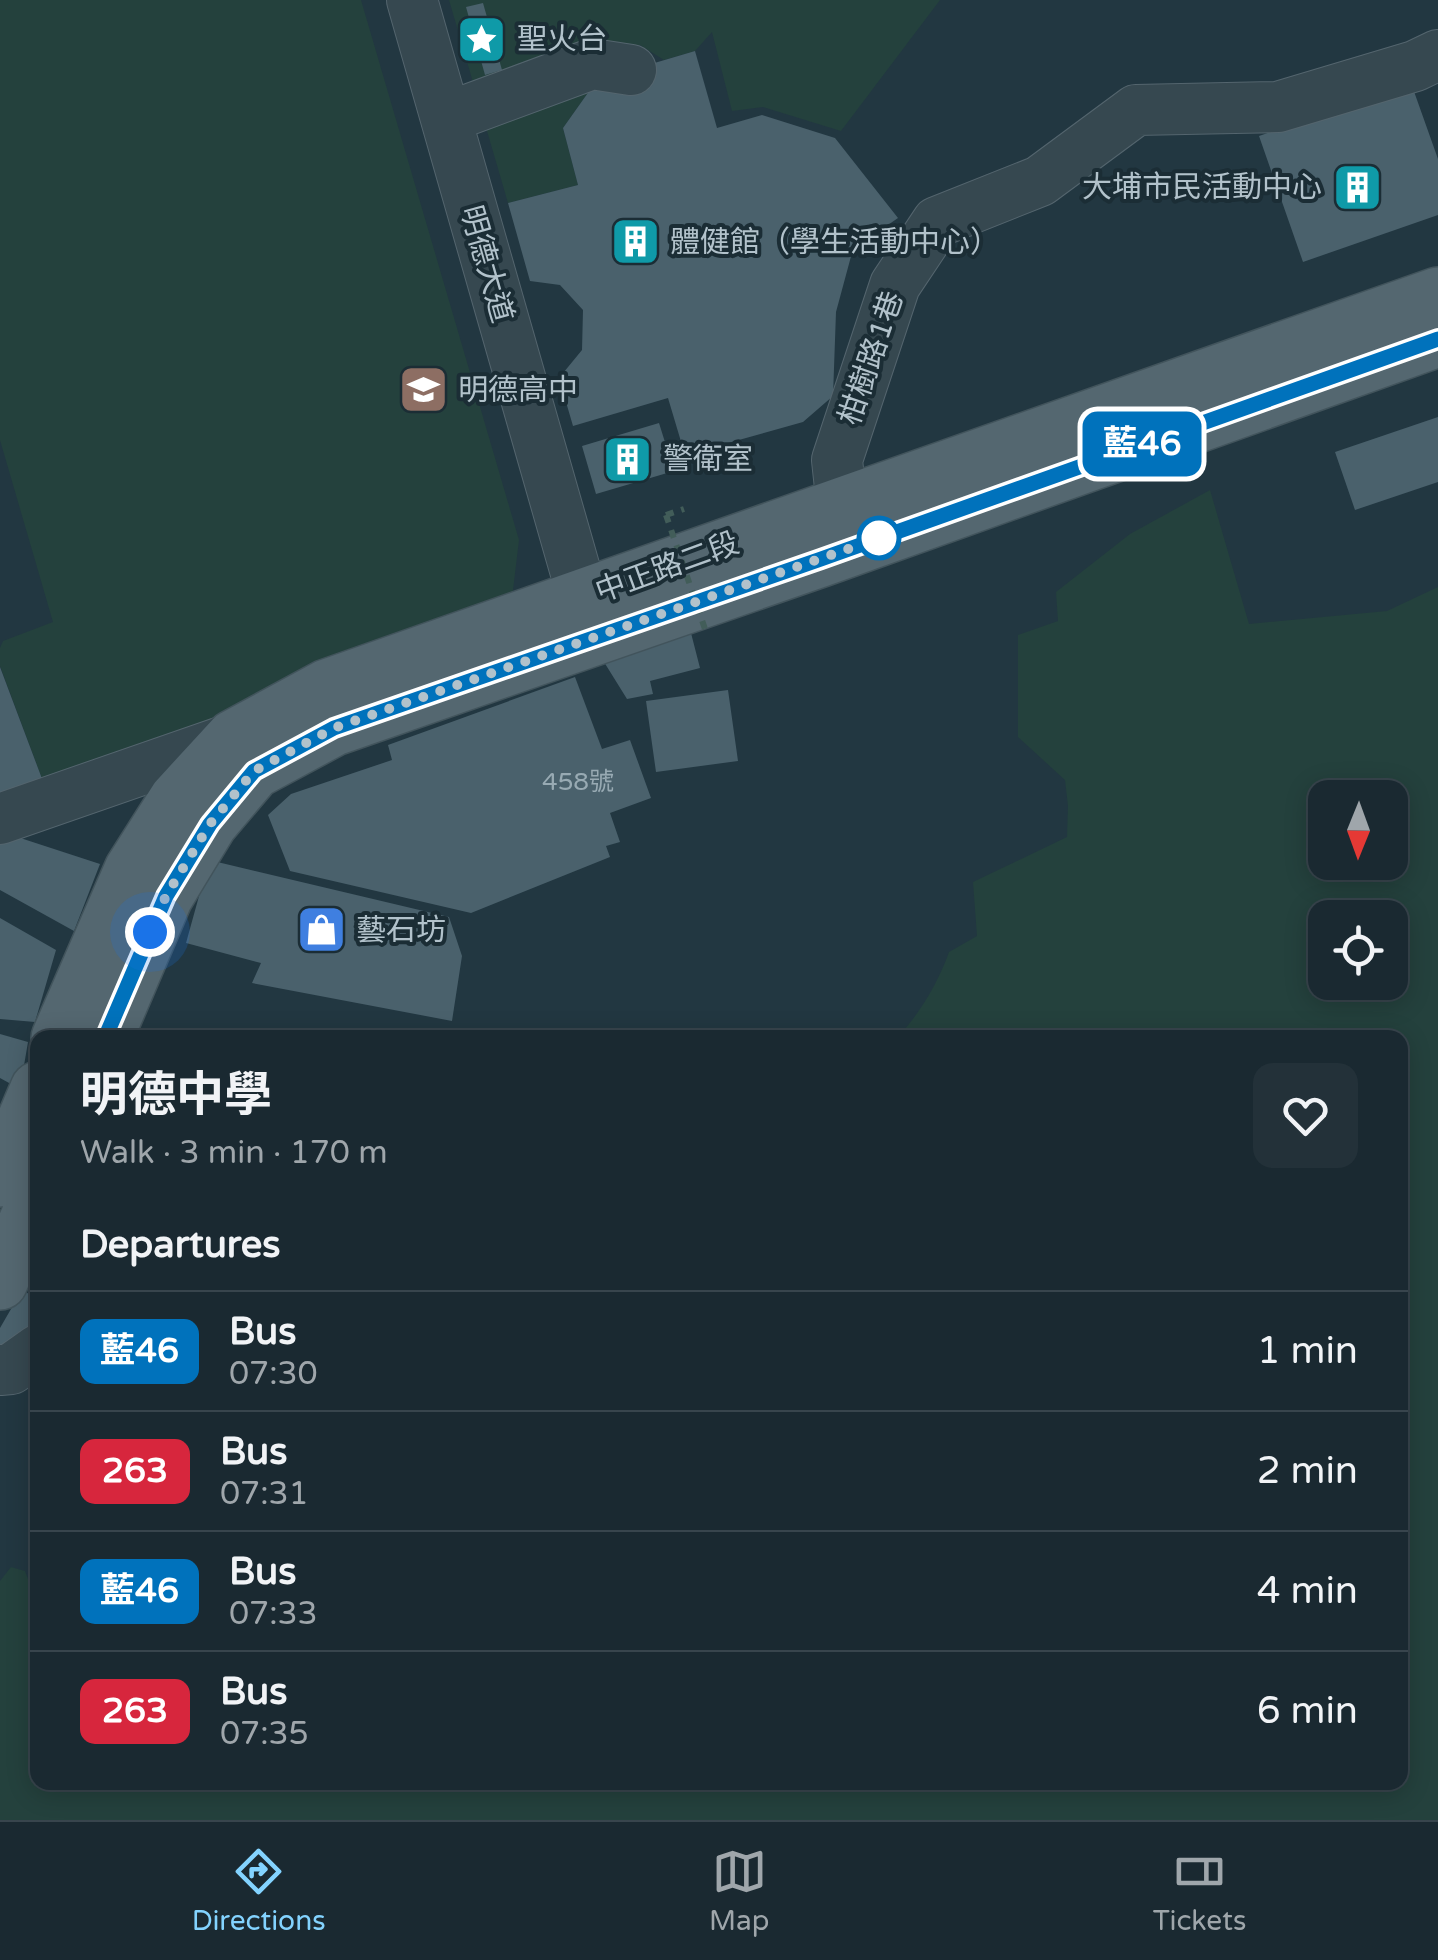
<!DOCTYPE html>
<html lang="en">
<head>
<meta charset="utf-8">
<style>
  :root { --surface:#1a2931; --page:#233139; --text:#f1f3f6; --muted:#9fa6ab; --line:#38454d; --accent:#83d3ff }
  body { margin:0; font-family:"Varela Round","Noto Sans TC",sans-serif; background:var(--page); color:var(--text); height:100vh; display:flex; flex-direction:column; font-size:38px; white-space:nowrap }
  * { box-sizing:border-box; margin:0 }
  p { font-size:32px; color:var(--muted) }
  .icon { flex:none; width:55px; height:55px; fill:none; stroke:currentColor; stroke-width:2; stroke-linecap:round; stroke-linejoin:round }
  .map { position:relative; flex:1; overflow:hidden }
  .sheet { position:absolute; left:30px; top:1030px; width:1378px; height:760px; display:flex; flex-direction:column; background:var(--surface); border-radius:20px; box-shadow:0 5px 25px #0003,0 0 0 2px var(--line) }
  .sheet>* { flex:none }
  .badge { padding:0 20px; border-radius:15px; font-size:35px; line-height:65px }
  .needle { width:65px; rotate:181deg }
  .buttons { position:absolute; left:1308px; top:780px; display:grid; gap:20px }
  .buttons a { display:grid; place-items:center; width:100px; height:100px; border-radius:20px; background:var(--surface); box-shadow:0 5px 25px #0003,0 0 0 2px var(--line); font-size:50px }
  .you { position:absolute; width:50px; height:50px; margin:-25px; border:8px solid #fff; border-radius:50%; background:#1a73e8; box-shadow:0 0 0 15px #1a73e833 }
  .map>.badge { position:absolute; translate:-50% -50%; box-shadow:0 0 0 5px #fff }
  h2 { padding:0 50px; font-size:38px; line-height:90px }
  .round { display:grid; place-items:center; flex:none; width:105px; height:105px; border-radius:20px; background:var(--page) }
  .head { display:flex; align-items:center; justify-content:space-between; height:170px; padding:0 50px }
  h1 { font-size:48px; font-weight:700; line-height:75px }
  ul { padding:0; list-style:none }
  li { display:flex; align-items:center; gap:30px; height:120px; padding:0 50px; border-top:2px solid var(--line) }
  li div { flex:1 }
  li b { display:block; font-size:38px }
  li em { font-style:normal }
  li .badge { min-width:110px; font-weight:700; text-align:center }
  .tabs { display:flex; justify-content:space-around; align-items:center; height:140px; border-top:2px solid var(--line); background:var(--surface); font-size:28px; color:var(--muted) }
  .tabs a { display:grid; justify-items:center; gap:5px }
  .tabs .active { color:var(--accent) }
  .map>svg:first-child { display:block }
  .green { fill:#24413d; fill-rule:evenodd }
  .building { fill:#4a616c }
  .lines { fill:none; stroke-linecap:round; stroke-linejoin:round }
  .minor-casing { stroke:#54656e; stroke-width:52 }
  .major-casing { stroke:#42545c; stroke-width:58 }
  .path { stroke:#425d59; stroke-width:6; stroke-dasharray:8 8; stroke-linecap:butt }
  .minor { stroke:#364850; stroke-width:50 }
  .major { stroke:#546770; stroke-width:55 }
  .path-bridge { stroke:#425d59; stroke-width:6; stroke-dasharray:8 8; stroke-linecap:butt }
  .line-casing { stroke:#fff; stroke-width:22 }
  .line { stroke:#0072bc; stroke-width:15 }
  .walk { stroke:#b2c2cb; stroke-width:10; stroke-dasharray:0 18 }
  .stop-dot { fill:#fff; stroke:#0072bc; stroke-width:5 }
  .labels { text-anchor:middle; stroke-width:8; stroke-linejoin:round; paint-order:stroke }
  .number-label { font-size:25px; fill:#98aab3 }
  .poi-label { font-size:30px; fill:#b2c2cb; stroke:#1b2d35; text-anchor:start }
  .street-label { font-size:30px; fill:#b2c2cb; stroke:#1b2d35 }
</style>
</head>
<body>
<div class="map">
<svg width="1438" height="1820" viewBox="0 0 1438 1820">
  <rect width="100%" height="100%" fill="#223741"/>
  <!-- green -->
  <path class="green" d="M0,0H361L519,540L511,607L224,722L44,784L0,666V648L3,641L53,622L0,440Z
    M449,0H940L841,131L763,107L732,111L712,32L695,51L664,60L640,45L587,49L475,89Z
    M597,80L563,128L578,185L508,203L485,124Z
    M1210,490L1249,624L1387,611L1438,587V1820H0V1581L11,1567L25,1571L33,1592L37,1591L38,1782H1400V1038L898,1037C920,1013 938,983 949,952L977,936L973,882L1067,837L1068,806L1065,780L1018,737V635L1058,621L1056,592L1130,534ZM1325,798H1390V862H1325ZM1325,918H1390V982H1325Z"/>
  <!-- building -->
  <path class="building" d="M483,3L502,70L485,75L466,7Z
    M695,51L717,128L762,115L835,138L898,218L853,249L836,312L833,396L803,422L685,455L668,398L573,426L559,378L582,350L583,310L560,285L530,281L508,203L578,185L563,128L597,80Z
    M1411,83L1438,159V215L1303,262L1259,136Z
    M1438,417V482L1355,510L1335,452Z
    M659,423L674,471L596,494L582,446Z
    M691,633L700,668L650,681L653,694L627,699L604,662Z
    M0,667L44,784L0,800Z
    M575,677L602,749L630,740L651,798L610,813L620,842L606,846L610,857L471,913L290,871L268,815L291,794L392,760L388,745Z
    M728,690L738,761L656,772L646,701Z
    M5,833L100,864L74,931L0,890V835Z
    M209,860L449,917L462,956L452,1021L252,983L261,963L186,943Z
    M0,918L56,950L35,1022L0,1019Z
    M0,1034L28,1042L20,1089L0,1078Z
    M22,1290L38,1299V1331L0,1353V1328Z"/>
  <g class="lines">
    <defs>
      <path id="minor" d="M412,0L594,636
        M446,118L592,64L631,70
        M842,506L837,460L895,285L937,222L1040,181L1136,110L1278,107L1415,66L1438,55
        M0,819L233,738L238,746
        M0,1370L11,1369L38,1350"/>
      <path id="major" d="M59,1038L132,870L177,799L233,738L327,687L1438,295
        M105,1038L165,897L210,823L254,771L334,728L821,559L1438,339
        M0,1179L38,1089
        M0,1282L38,1195"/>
    </defs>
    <!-- minor casing -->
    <use href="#minor" class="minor-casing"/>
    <!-- major casing -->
    <use href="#major" class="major-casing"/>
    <!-- path -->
    <path class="path" d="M666,515L684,509"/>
    <!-- minor -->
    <use href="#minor" class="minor"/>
    <!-- major -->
    <use href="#major" class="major"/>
    <!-- path-bridge -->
    <path class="path-bridge" d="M666,515L706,632"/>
  </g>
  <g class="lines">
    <defs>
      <path id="line" d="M105,1038L166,896L210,824L254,771L334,728L821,559L1438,339"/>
    </defs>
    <!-- line casing -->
    <use href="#line" class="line-casing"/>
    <!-- line -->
    <use href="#line" class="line"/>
    <!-- walk -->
    <path class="walk" d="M150,932L166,896L210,824L254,771L334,728L894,533L879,538"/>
  </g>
  <!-- icons -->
  <defs>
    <symbol id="sight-square" viewBox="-11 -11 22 22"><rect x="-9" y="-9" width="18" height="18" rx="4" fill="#0f9aa8" stroke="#1b2d35"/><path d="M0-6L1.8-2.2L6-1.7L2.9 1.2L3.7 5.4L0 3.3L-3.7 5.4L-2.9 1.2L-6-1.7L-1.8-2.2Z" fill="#fff"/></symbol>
    <symbol id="building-square" viewBox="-11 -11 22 22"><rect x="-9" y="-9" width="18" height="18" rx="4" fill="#0f9aa8" stroke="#1b2d35"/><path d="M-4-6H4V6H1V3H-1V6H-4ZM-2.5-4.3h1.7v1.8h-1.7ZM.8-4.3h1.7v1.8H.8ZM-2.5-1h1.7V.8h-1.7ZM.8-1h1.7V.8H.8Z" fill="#fff"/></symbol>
    <symbol id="school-square" viewBox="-11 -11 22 22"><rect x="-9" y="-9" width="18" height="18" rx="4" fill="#8d6e63" stroke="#1b2d35"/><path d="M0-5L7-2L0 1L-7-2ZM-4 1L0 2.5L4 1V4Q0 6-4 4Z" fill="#fff"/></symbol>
    <symbol id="shop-square" viewBox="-11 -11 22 22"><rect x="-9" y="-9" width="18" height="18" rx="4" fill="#3f7fe0" stroke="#1b2d35"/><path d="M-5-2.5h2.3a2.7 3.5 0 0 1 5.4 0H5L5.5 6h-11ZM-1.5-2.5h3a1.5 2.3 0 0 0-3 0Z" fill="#fff"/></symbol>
  </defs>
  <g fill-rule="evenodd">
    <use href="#sight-square" x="454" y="12" width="55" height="55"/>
    <use href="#building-square" x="1330" y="160" width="55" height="55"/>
    <use href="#building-square" x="608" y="214" width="55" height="55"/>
    <use href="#school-square" x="396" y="362" width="55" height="55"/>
    <use href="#building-square" x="600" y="432" width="55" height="55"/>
    <use href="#shop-square" x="294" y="902" width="55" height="55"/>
  </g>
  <!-- markers -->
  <circle class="stop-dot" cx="879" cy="538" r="20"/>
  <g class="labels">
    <!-- number labels -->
    <g class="number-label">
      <text x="578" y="790">458號</text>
    </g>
    <!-- poi labels -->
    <g class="poi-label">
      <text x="517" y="49">聖火台</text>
      <text x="1322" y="197" text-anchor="end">大埔市民活動中心</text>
      <text x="670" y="252">體健館（學生活動中心）</text>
      <text x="458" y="400">明德高中</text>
      <text x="663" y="469">警衛室</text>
      <text x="356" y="940">藝石坊</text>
    </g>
    <!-- street labels -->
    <g class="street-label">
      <text transform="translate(487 264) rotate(74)" y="10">明德大道</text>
      <text transform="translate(871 358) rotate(-71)" y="10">柑樹路1巷</text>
      <text transform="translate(667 567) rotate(-20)" y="10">中正路二段</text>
    </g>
  </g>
</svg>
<div class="buttons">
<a><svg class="needle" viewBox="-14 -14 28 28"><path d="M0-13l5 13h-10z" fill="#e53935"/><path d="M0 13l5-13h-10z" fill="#9fa6ab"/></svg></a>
<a><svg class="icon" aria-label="locate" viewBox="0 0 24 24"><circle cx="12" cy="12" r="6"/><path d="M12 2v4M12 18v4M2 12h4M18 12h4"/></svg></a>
</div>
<div class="you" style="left:150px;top:932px"></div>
<b class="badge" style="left:1142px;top:444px;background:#0072bc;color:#fff">藍46</b>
<section class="sheet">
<div class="head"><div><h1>明德中學</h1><p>Walk · 3 min · 170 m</p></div><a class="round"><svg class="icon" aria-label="heart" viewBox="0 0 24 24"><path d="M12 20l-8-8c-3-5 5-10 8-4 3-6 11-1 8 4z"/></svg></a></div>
<h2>Departures</h2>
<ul>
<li><span class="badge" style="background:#0072bc;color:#fff">藍46</span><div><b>Bus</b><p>07:30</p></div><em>1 min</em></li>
<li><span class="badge" style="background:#d7263d;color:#fff">263</span><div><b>Bus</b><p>07:31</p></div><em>2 min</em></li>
<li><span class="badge" style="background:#0072bc;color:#fff">藍46</span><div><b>Bus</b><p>07:33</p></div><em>4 min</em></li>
<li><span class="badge" style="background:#d7263d;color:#fff">263</span><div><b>Bus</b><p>07:35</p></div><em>6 min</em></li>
</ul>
</section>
</div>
<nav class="tabs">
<a class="active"><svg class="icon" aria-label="directions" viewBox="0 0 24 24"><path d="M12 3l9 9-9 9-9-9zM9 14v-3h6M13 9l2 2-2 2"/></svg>Directions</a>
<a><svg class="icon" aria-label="map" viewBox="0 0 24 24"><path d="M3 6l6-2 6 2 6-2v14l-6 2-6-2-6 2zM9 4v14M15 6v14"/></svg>Map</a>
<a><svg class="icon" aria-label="tickets" viewBox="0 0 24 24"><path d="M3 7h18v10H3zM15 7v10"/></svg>Tickets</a>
</nav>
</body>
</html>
